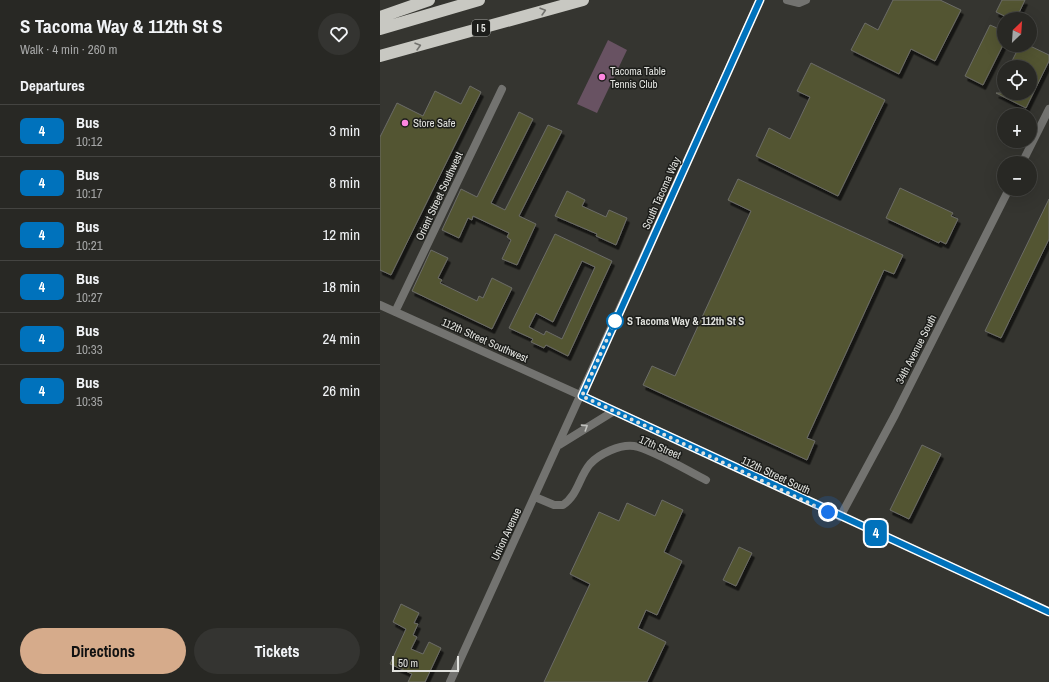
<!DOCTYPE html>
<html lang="en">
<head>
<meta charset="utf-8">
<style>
  :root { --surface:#282824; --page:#343431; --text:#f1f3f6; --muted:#a5a6a6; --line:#444441; --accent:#d6ab8b }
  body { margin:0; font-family:"Archivo Narrow",sans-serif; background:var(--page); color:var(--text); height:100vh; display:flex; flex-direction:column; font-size:15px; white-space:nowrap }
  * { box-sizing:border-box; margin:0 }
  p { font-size:13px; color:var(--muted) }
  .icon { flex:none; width:22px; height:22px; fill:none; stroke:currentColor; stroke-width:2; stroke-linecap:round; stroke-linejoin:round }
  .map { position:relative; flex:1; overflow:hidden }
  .drawer { display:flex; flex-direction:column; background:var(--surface); width:380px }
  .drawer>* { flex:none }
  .badge { padding:0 8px; border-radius:6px; font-size:14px; line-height:26px }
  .needle { width:26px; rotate:25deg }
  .controls { position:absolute; left:617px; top:12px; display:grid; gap:8px }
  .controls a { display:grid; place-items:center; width:40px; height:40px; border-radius:50%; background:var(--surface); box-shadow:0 4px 16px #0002,0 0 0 1px var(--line); font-size:20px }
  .scale { position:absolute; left:12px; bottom:10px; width:67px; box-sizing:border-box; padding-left:4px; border:2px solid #e1e2de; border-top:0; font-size:11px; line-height:14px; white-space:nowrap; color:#e1e2de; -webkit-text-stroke:3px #1c1d1a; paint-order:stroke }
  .you { position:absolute; width:20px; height:20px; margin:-10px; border:3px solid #fff; border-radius:50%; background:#1a73e8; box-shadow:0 0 0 6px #1a73e833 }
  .map>.badge { position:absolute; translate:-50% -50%; box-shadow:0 0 0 2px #fff }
  h2 { padding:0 20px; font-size:15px; line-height:36px }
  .round { display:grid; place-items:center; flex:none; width:42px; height:42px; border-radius:21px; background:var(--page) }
  .headline { display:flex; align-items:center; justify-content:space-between; height:68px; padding:0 20px }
  h1 { font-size:19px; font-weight:700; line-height:30px }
  .cta { display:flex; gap:8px; margin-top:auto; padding:8px 20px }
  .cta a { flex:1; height:46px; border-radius:24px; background:var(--accent); color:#111; font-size:16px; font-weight:700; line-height:46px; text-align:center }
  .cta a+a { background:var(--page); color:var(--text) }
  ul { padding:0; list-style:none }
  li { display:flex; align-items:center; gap:12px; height:52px; padding:0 20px; border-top:1px solid var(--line) }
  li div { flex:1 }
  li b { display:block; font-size:15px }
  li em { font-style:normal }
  li .badge { min-width:44px; font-weight:700; text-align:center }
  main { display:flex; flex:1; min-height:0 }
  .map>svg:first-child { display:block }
  .green { fill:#685262 }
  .building { fill:#525432; stroke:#6c6c67; fill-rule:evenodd; filter:url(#shadow) }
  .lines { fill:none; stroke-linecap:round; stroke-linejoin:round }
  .minor { stroke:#737370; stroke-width:8 }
  .tertiary { stroke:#737370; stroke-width:8 }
  .motorway { stroke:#c8c8c2; stroke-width:12 }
  .oneway { stroke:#72726e }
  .oneway2 { stroke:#c0c1bd }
  .line-casing { stroke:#fff; stroke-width:9 }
  .line { stroke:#0072bc; stroke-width:6 }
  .walk { stroke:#e1e2de; stroke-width:4; stroke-dasharray:0 7.2 }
  .poi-dot { fill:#fe86e1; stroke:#1c1d1a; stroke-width:1.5 }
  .stop-dot { fill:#fff; stroke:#0072bc; stroke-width:2 }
  .labels { text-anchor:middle; stroke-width:3; stroke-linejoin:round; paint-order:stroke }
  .shield { fill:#1c1d1a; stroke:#a6a7a3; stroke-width:1 }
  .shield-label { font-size:10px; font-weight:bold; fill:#e1e2de }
  .poi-label { font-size:11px; fill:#e1e2de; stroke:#1c1d1a; text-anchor:start }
  .street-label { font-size:11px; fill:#e1e2de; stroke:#1c1d1a }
  .stop-label { font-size:11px; font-weight:bold; fill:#e1e2de; stroke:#1c1d1a; text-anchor:start }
</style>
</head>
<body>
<main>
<section class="drawer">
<div class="headline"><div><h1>S Tacoma Way &amp; 112th St S</h1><p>Walk · 4 min · 260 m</p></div><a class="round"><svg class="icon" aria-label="heart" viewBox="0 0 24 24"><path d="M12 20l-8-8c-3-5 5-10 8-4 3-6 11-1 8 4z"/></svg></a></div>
<h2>Departures</h2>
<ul>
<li><span class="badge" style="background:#0072bc;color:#fff">4</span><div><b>Bus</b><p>10:12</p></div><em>3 min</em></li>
<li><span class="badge" style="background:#0072bc;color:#fff">4</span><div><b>Bus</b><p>10:17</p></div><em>8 min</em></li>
<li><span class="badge" style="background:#0072bc;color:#fff">4</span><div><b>Bus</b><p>10:21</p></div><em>12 min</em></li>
<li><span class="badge" style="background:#0072bc;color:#fff">4</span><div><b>Bus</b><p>10:27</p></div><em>18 min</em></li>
<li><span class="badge" style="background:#0072bc;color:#fff">4</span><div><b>Bus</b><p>10:33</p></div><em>24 min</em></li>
<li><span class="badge" style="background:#0072bc;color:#fff">4</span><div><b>Bus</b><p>10:35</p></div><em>26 min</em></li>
</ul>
<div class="cta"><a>Directions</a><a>Tickets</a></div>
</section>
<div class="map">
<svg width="669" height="682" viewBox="0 0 669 682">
  <defs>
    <filter id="shadow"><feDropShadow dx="2.5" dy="4.5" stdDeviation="0" flood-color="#0009"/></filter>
  </defs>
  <rect width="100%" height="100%" fill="#353530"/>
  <!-- green -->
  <path class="green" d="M228,40L247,50L217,113L197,104Z"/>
  <!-- building -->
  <path class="building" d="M513,0H560L581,10L555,61L531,49L519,74L471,50L485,23L498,30Z
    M622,0H645L636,19H631L616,12Z
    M610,25L624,31V43L603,85L585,76Z
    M640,45H648L669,55V61L646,108L616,93H650V67H629Z
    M431,63L505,100L458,196L376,156L389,128L410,139L430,97L417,91Z
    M90,86L101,92L11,275L0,270V137L17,103L43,116L55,91L81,104Z
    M139,112L153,119L111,203L125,210L168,125L182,131L139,216L156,224L137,265L122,259L131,240L127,237L129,233L93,216L92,220L88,218L79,238L62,230L81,189L97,197Z
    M358,179L523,255L514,274L504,270L427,438L435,441L427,460L263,385L272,366L295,376L371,211L348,200Z
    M520,188L573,213L571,216L578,219L566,244L560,241L559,243L506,218Z
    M187,191L205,200L202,206L226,217L229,210L247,218L236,245L216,236L217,234L175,216Z
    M669,199V239L621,338L605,331Z
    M175,234L232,261L188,356L166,345L164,348L151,342L153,339L129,328ZM202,261L215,267L182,339L166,331L164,335L149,327L156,313L173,322Z
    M51,250L68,258L58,278L62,280L60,283L97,301L99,296L103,298L112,278L132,288L112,329L32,291Z
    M542,445L561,454L529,519L510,510Z
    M282,500L303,510L284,552L302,561L277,615L266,610L258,628L286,642L267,682H164L210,584L190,574L219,512L239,521L247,503L275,516Z
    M359,547L372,553L356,586L343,580Z
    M21,604L39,613L34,623L38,624L33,635L37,637L31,649L43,654L49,642L61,648L45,682H28L32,674L10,664L26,629L13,622Z"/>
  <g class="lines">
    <!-- minor -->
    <path class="minor" d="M407,0L419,3L426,0
      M642,163L669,109
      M0,305L202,396
      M15,312L122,89
      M155,497L174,505H183C198,495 199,477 210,464C219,454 240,444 254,446C272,449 308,471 326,480
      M460,517L515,415L629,189"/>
    <!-- tertiary -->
    <path class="tertiary" d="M202,396L669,612
      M179,445L234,411
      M70,682L380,0"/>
    <!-- motorway -->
    <path class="motorway" d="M0,17L49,0
      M0,29L99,0
      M0,56L203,0"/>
  </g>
  <!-- one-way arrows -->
  <defs><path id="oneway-chevron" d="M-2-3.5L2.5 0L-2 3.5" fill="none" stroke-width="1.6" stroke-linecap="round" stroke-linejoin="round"/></defs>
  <g class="oneway">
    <use href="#oneway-chevron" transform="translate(163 11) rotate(-16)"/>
    <use href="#oneway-chevron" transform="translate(38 46) rotate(-16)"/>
  </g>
  <use class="oneway2" href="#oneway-chevron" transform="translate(205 427) rotate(-33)"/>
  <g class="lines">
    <defs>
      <path id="line" d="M380,0L202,396L669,612"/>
    </defs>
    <!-- line casing -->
    <use href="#line" class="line-casing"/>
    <!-- line -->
    <use href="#line" class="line"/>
    <!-- walk -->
    <path class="walk" d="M235,321L202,396L448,512"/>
  </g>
  <!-- markers -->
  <g class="poi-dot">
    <circle cx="222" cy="77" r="4"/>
    <circle cx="25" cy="123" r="4"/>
  </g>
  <circle class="stop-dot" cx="235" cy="321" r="8"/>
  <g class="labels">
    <!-- shield labels -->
    <rect class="shield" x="92" y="20" width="18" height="16" rx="3"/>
    <g class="shield-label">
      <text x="101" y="32">I 5</text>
    </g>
    <!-- poi labels -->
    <g class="poi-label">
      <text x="230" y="75">Tacoma Table<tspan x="230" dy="13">Tennis Club</tspan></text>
      <text x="33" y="127">Store Safe</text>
    </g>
    <!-- street labels -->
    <g class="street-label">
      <text transform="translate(281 193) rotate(-66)" y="4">South Tacoma Way</text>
      <text transform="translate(59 196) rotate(-65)" y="4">Orient Street Southwest</text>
      <text transform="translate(105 340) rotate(24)" y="4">112th Street Southwest</text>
      <text transform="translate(536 349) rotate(-63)" y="4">34th Avenue South</text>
      <text transform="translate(280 447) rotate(23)" y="4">17th Street</text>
      <text transform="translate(396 475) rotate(25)" y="4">112th Street South</text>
      <text transform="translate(126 534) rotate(-65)" y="4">Union Avenue</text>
    </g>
    <!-- stop labels -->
    <g class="stop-label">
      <text x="247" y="325">S Tacoma Way &amp; 112th St S</text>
    </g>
  </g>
</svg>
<div class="controls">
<a><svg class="needle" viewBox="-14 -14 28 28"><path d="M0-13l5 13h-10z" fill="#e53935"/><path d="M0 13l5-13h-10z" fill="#a5a6a6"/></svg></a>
<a><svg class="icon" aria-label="locate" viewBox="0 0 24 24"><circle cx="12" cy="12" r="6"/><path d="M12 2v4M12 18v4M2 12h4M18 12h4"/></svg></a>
<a>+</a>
<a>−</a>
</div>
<div class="scale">50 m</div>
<div class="you" style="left:448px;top:512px"></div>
<b class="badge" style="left:496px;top:533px;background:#0072bc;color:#fff">4</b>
</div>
</main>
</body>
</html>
